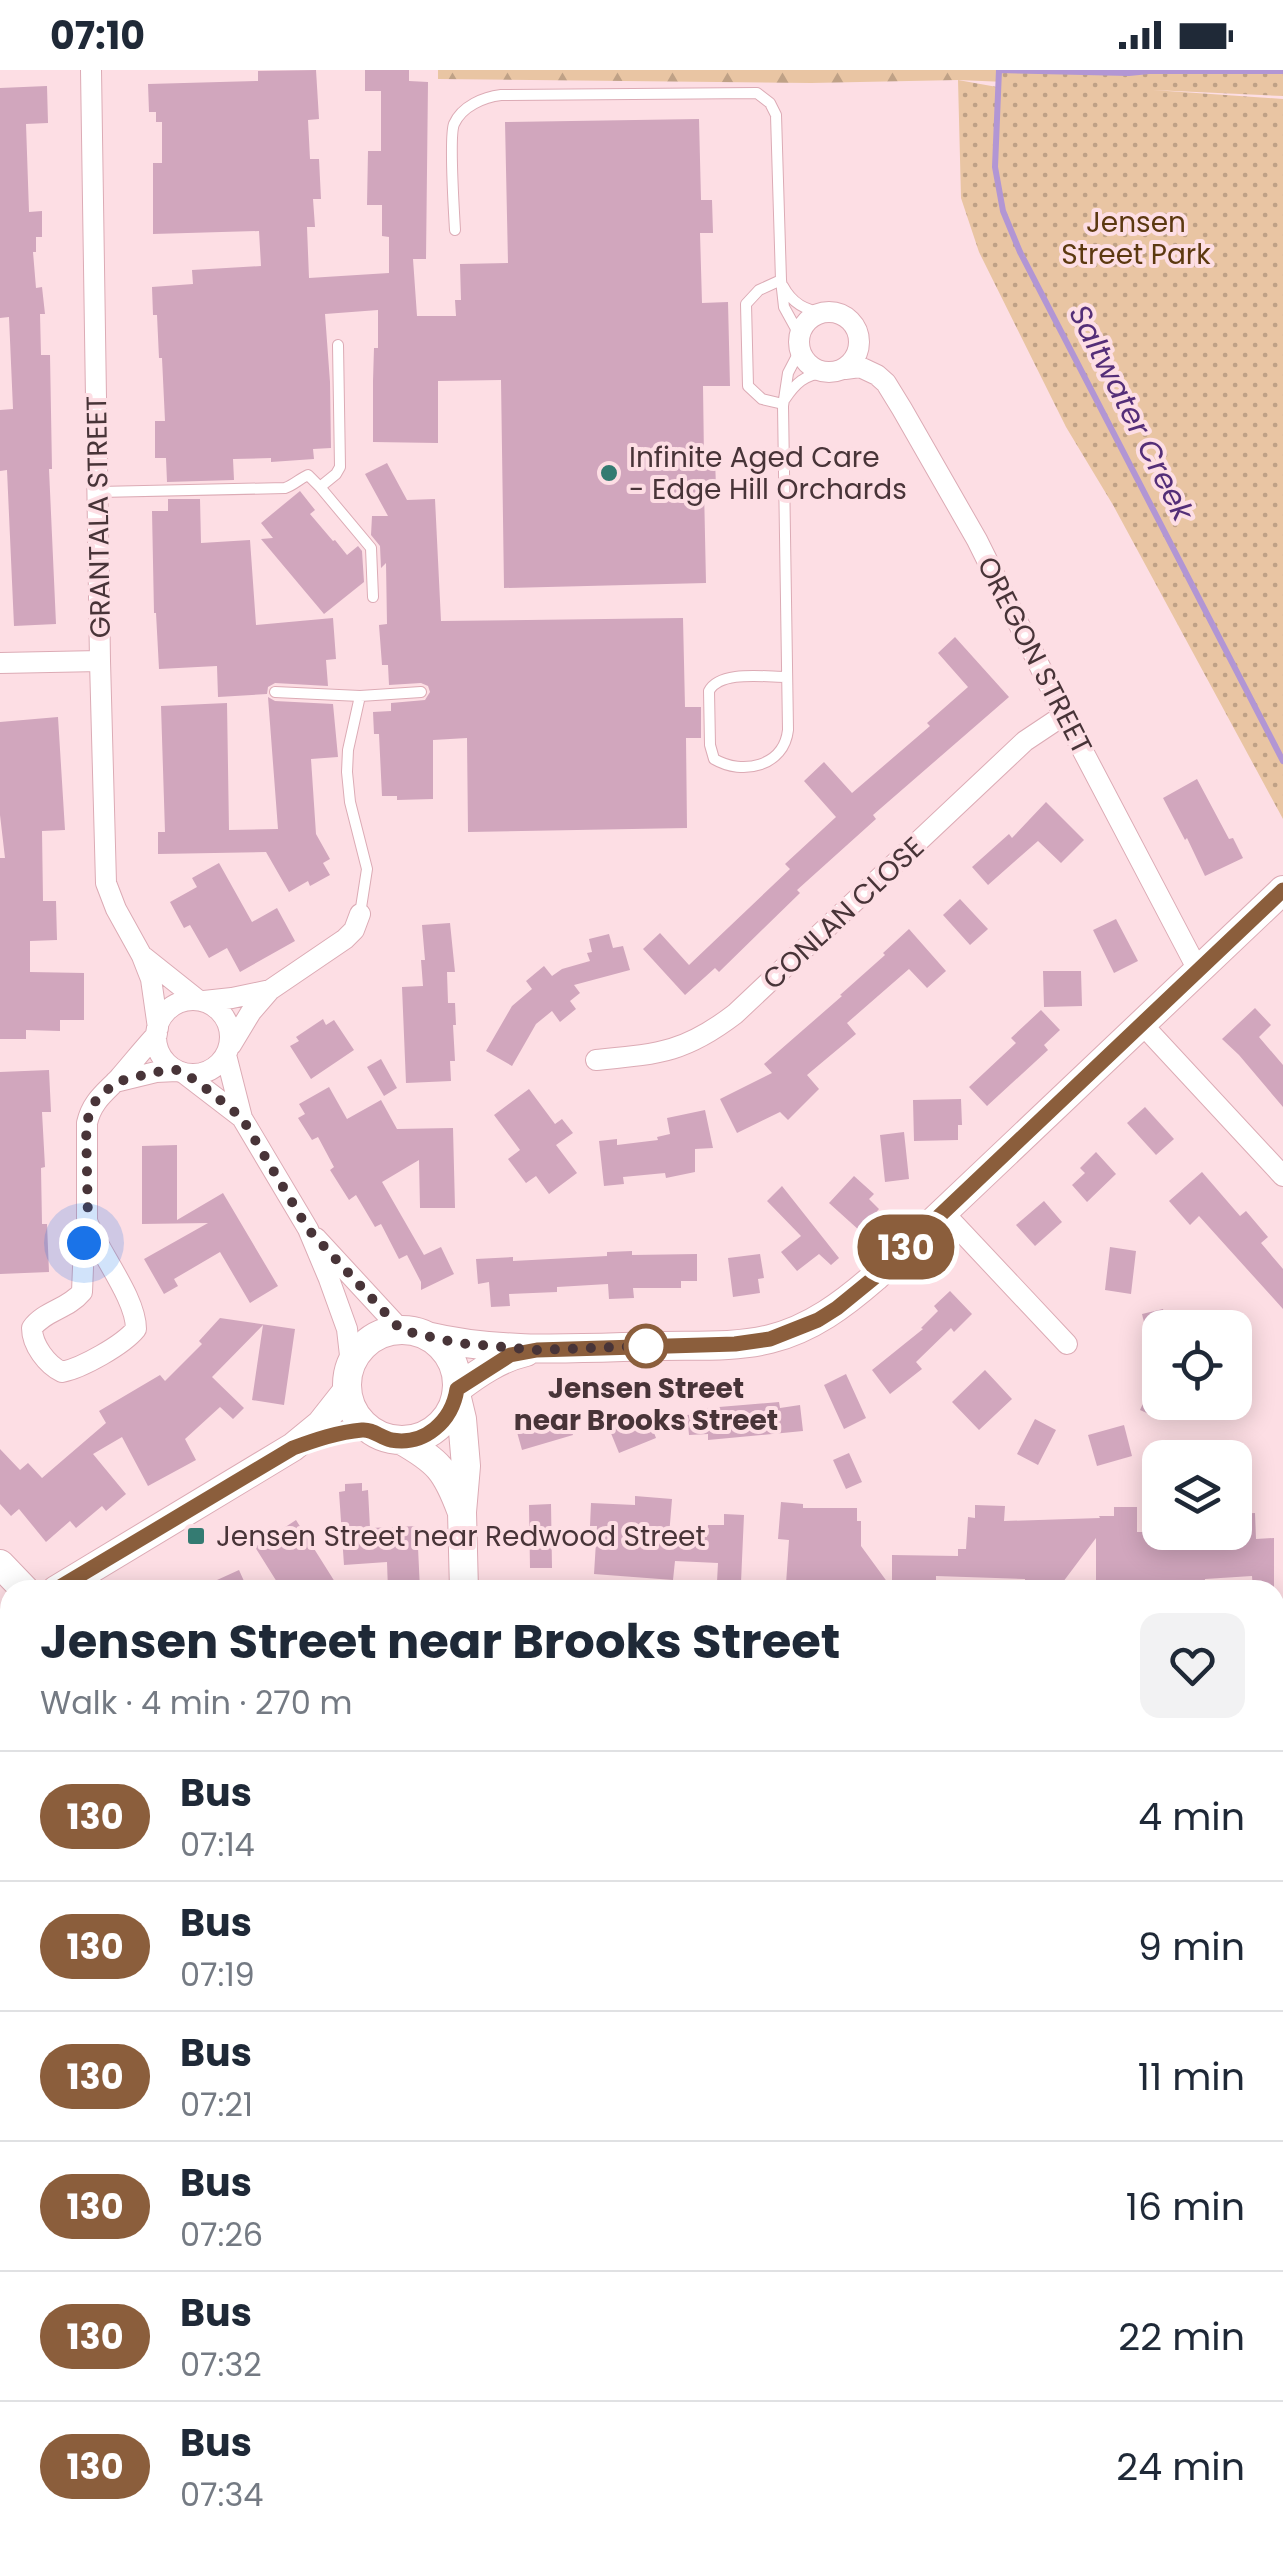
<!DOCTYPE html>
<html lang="en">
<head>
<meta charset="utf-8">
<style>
  :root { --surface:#fff; --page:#f2f2f3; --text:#1f2937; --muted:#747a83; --line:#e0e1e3 }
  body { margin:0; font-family:Poppins,sans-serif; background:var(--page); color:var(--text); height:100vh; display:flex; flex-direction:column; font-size:38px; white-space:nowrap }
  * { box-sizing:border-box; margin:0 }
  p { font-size:32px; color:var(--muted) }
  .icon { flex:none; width:55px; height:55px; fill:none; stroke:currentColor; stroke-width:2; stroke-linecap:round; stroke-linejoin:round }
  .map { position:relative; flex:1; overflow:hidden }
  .panel { position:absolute; left:0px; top:1510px; width:1285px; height:972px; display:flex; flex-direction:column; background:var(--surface); border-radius:30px 30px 0 0; box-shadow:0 5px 25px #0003 }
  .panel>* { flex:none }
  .badge { padding:0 20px; border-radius:32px; font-size:35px; line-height:65px }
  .controls { position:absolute; left:1142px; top:1240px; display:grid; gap:20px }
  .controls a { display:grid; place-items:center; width:110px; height:110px; border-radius:20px; background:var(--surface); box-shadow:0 5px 25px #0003; font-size:50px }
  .you { position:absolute; width:50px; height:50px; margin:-25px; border:8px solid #fff; border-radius:50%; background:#1a73e8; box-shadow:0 0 0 15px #1a73e833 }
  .map>.badge { position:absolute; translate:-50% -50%; box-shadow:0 0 0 5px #fff }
  .round { display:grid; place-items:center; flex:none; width:105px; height:105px; border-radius:20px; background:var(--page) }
  .head { display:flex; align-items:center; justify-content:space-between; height:170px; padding:0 40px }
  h1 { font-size:48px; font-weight:700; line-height:75px }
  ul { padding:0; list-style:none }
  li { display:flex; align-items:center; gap:30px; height:130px; padding:0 40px; border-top:2px solid var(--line) }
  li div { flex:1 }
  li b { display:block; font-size:38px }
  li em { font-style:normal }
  li .badge { min-width:110px; font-weight:700; text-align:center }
  .status { display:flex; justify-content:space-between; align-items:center; height:70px; padding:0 50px; background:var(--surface); direction:ltr }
  .status svg { height:28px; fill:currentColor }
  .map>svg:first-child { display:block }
  .built { fill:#f1ced4 }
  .forest { fill:url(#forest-firs) }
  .park { fill:url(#park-dots) }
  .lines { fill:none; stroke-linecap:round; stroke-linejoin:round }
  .stream { stroke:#b296d4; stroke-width:6 }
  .building { fill:#d1a6bd }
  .lane-casing { stroke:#dcabb5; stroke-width:12 }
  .street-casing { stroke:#dcabb5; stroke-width:22 }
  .secondary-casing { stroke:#dcabb5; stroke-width:30 }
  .path { stroke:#ab9196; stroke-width:4; stroke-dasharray:8 5; stroke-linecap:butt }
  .lane { stroke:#fff; stroke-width:10 }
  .street { stroke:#fff; stroke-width:20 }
  .secondary { stroke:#fff; stroke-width:28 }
  .line-casing { stroke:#fff; stroke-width:22 }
  .line { stroke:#8b5e3c; stroke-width:15 }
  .walk { stroke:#483438; stroke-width:10; stroke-dasharray:0 18 }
  .poi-dot { fill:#347b72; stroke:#fddee4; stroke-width:4 }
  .stop-dot { fill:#fff; stroke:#8b5e3c; stroke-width:5 }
  .labels { text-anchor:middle; stroke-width:8; stroke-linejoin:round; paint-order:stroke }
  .park-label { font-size:28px; fill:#5c3910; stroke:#fddee4 }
  .poi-label { font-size:28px; fill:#483438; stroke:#fddee4; text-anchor:start }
  .street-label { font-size:28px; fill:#483438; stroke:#fddee4 }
  .stop-label { font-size:28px; font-weight:bold; fill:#483438; stroke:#fddee4 }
  .water-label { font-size:30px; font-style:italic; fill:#542e78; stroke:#fddee4 }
</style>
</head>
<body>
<div class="status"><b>07:10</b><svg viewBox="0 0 49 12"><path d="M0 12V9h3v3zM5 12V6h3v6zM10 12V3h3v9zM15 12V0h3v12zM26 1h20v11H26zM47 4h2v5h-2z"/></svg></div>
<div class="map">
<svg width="1283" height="2481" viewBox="0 0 1283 2481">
  <defs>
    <pattern id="forest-firs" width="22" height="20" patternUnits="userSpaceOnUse" patternTransform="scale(2.5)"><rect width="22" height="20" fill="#e9c5a3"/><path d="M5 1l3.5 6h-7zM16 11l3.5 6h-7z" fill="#bfa186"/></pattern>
    <pattern id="park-dots" width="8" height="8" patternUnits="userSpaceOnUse" patternTransform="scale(2.5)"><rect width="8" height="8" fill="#e9c5a3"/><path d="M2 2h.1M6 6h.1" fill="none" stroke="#bfa186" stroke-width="1.8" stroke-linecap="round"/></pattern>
  </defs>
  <rect width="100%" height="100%" fill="#fddee4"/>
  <!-- built -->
  <path class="built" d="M1183,2473V2481H640V2473Z"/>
  <!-- forest -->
  <path class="forest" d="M438,0H1283V24L958,10L811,13L438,9Z"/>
  <!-- park -->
  <path class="park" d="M999,0H1283V26L1153,20L1283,29V749L1113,435L1066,357L979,182L961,128L958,10L997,17Z"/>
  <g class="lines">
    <!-- stream -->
    <path class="stream" d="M999,0L995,97L1003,141L1020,182L1283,691
      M999,0L1129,3L1149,1H1283
      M1275,1897H1283
      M624,2472V2481"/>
  </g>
  <!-- building -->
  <path class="building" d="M316,0L319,49L308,50L310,89H319L321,129H313L315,157H307L309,208L389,203V167L382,166V135H367L368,81H381V21H365V0H409V11L428,12L426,189H413L417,246H456L455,230H461L460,194L508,193L505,52L699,49L701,130H712L713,163H700L702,233L728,232L730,316H703L704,388H715L716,418H704L706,513L504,518L501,310L438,311V373L373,372V311L374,278H378V240L325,244L330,312L331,378L313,379L314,389L271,392V388L233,389L234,410L167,412L166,388H155V351H165L162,288H159L157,245H153L152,217L193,214L192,200L261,196L259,161L153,164V93H162V52H156V42H149L148,14L258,11V1Z
    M47,16L48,53L26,54L29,142L42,141V167H36V182H33L36,218L42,217L45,244H40L41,285H50L52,399H49L56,554L14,556L7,400L0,401V340L13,339L9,247L0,248V18Z
    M387,393L407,430L435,429L441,551L683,548L685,637H701V668H686L687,758L468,762L467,668L433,670V729L397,730V726H382L379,664H374L373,642L391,641V633L425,630L430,622L428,616L421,613L389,615L388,595H382L379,555L387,554L386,493L381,498L380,476L371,465L372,446H388L365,404Z
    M300,421L315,440L310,444L333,471L335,470L347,485L358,476L362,481L364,512L324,544L261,469L273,468L261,453Z
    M168,429H200L201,473L250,470L256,555L333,548L336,589L326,590L328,616L275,613L268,617L267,624L218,627L217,596L159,599L156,543H154L152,441H168Z
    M955,567L1009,627L873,745L876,749L797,820L800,823L719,902L715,898L685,925L643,879L660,863L689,895L790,799L785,794L836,747L804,711L824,692L852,723L930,656L927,653L968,617L938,583Z
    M268,627L275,631L333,634L338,687L311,689L316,764L330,789L323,793L330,805L310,816L308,811L289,822L266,782L158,784V762H165L161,636L227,633L229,760L278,759Z
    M58,647L65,760L42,761L43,831H56L57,870L30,871V902L84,903V950H60V961L26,960V969H0V788H5L0,745V652Z
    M1197,709L1229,769L1233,768L1243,788L1205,806L1187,768L1185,770L1163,728Z
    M1046,732L1084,770L1061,793L1038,771L988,815L972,797L1009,764L1012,768Z
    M219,793L252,852L277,838L295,871L240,902L227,878L209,888L190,855L184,858L170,832L197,817L192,808Z
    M960,829L988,859L970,875L943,845Z
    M1116,849L1138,891L1114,903L1093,860Z
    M450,853L455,902H447L448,933H455L456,955H453L455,991H450L451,1011L406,1013L402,917L423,916L421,890H425L422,855Z
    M909,859L946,901L927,918L909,899L847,953L856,964L807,1005L819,1019L788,1050L780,1042L737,1063L720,1029L772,1003L764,994L842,926L840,925L885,885L883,883Z
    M609,864L613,878L623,876L630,900L574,915L580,923L570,931L576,939L560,952L552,941L536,954L512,996L486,981L512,936L532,919L526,911L544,896L552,906L562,899L590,891L587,883L592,882L589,869Z
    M1043,901H1081L1082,936L1044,937Z
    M1255,938L1271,955L1259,967L1283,995V1037L1239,985L1222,969Z
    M1041,940L1060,960L1044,975L1048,980L987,1036L969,1017L1016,973L1011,968Z
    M323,949L326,955L334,950L354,980L311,1009L290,976L299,971L296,967Z
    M381,989L397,1018L384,1026L367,997Z
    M49,1000L51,1042H42L45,1097L41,1098L42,1154H47L49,1202L0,1204V1002Z
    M329,1017L347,1049L381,1030L397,1059L453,1058L455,1138H420L419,1090L382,1112L424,1185L441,1177L454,1204L421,1220V1212L407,1185L399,1189L381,1154L375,1157L356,1125L349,1130L330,1100L334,1097L318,1067L312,1070L298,1048L305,1044L299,1034Z
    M529,1019L555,1054L562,1049L573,1063L556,1075L577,1103L549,1124L536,1106L526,1113L508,1089L520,1080L494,1045Z
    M961,1029L962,1055H958V1070L914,1071L913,1030Z
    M1145,1037L1174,1069L1156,1085L1127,1053Z
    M705,1040L713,1078L695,1079V1102L666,1108L665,1103L623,1107L624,1114L604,1116L599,1071L617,1069V1075L658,1070L657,1067L670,1064L667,1048Z
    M904,1062L909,1109L885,1112L880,1065Z
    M177,1075V1150L223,1123L278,1216L250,1233L220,1182L174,1209L178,1216L164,1224L144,1189L208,1153L142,1154V1076Z
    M1096,1082L1116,1104L1087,1132L1072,1115L1085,1103L1080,1098Z
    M1202,1102L1240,1146L1246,1141L1268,1167L1261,1173L1283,1199V1239L1199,1146L1190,1155L1169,1131Z
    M854,1106L874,1124L869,1129L879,1139L860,1161L829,1133Z
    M782,1116L839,1188L831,1195L819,1184L797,1201L781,1182L801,1166L767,1131Z
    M1044,1131L1062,1152L1035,1176L1016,1155Z
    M1110,1177L1136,1181L1131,1224L1105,1220Z
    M632,1181V1185L697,1184V1211H681V1218H633L634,1228L609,1229L608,1214L557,1217V1222L509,1224L510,1236L491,1237L489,1212L478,1214L476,1189L513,1187V1191L607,1186V1182Z
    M760,1184L764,1208L758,1209L760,1223L733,1227L728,1188Z
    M950,1221L972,1244L954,1262L951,1258L916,1292L922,1299L890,1324L872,1300L923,1259L921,1258L938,1241L934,1236Z
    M1163,1239L1168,1258H1160V1292L1154,1293L1142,1244Z
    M220,1248L295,1259L284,1335L252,1330L263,1255L212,1307L244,1338L233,1349L220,1337L185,1369L196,1390L148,1416L122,1367L93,1384L126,1424L106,1441L102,1436L76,1458L70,1451L46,1472L19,1439L11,1446L0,1434V1379L20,1400L28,1393L42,1408L106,1353L99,1341L160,1305L165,1311L202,1274L199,1271Z
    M1160,1297V1349L1140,1340Z
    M985,1300L1012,1329L979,1360L952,1332Z
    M846,1304L866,1348L844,1359L824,1315Z
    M779,1332L780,1338L800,1335L803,1361L708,1370V1364L689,1365L687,1345L708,1343L707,1338Z
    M565,1340L573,1365L522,1380L515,1355Z
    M627,1342L630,1349L646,1342L656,1368L619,1383L606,1351Z
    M1035,1349L1056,1360L1038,1395L1017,1384Z
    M1124,1355L1132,1386L1097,1396L1088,1365Z
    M849,1383L862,1412L846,1419L833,1390Z
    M362,1413V1421L368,1420L370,1458L417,1456L420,1520H388L387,1492L344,1495L339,1422L345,1421V1414Z
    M635,1426L672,1429L669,1466L696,1467L698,1473V1467H707L708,1455H724V1444L744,1445L741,1512H717L718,1493L675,1491L673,1510L594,1504L597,1456H590L591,1433L635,1435Z
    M781,1432L803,1434V1438H857V1451H861V1476L888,1513H858V1520L786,1514L789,1470L778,1469Z
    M551,1434L552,1498H530L529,1435Z
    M975,1435L1005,1436L1004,1451L1100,1448L1099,1446H1114V1437H1137V1462H1235V1444L1255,1443L1256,1469L1274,1468V1520H1253L1252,1506L1205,1509L1204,1520L1096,1519V1468L1057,1520H1025V1509L936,1506V1510H929L930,1517L892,1518V1485L958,1486V1479H966L968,1447L975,1448Z
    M296,1450L340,1520H282L255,1477Z
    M239,1500L248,1520H195Z"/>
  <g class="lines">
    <defs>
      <path id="lane" d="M455,160C454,142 449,66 454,54C462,36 484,27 501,25L757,23L770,33L776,45L781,210L784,237L795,257L799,269
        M781,210L759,220L746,234L748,316L762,329L783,334
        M783,216C792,233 805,241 824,242
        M785,329C795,314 805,304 824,303
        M320,417L371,478L373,527
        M99,422L285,418C294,415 299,409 308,405L320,417L336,404L340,397L338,275
        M787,607C765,607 720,600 709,621L710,675L714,689C743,706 784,696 788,660L783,336L788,303L800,280
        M275,622L360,626L421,622
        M360,844L367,799L350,732L347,702L348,680L360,626
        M0,2457L10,2456
        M195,2472H256
        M288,2472L301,2474L316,2481"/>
      <path id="street" d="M91,0L100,591L106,813L116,839L142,886L151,909L158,958
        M799 272a30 30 0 1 1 60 0a30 30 0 1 1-60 0Z
        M845,299L860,297L877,305L886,313L902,339L977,470L1064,645L1199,902
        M0,593L100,591
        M144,887L198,930
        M156 967a37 37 0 1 1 74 0a37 37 0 1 1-74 0Z
        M204,931L232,928L270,920
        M1141,953L1283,1106
        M231,975L251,942L270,920L345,869L354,860L360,844
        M226,985L242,1048L308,1159L329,1209L347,1259L351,1294
        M596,990C658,984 684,983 735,944L1025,671L1064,645
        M185,1004L241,1047
        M115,1012L156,1002L177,1001
        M943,1142L1067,1274
        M87,1151C100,1184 136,1228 136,1259C123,1275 82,1298 62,1302C47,1295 32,1275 32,1258C44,1241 68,1239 82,1222L84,1173L87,1151V1053C92,1031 105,1023 119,1008C132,993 144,978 157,964
        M316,1168L401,1260
        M1275,1571H1283
        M0,1987L10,1980
        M1275,2292H1283
        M0,2296L10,2303
        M1233,2472V2481
        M1204,2481V2472"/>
      <path id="secondary" d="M347 1315a55 55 0 1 1 110 0a55 55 0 1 1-110 0Z
        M427,1266C502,1284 579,1278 656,1276C693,1275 734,1278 770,1269C811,1259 844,1234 875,1207L1283,820
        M457,1319C478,1303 500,1288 526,1282
        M456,1324L462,1349L466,1396L462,1442L464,1520
        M401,1370C438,1391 446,1400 461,1440
        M0,1494L25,1520
        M56,1520L293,1377L321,1354L347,1321
        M480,2472V2481"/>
    </defs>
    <!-- lane casing -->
    <use href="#lane" class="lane-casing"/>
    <!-- street casing -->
    <use href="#street" class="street-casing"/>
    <!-- secondary casing -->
    <use href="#secondary" class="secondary-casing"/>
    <!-- path -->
    <path class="path" d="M1275,2116H1283
      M761,2472L770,2481
      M827,2472L830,2481
      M1039,2481L1045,2472
      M1159,2481L1168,2472"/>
    <!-- lane -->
    <use href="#lane" class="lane"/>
    <!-- street -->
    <use href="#street" class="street"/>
    <!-- secondary -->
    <use href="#secondary" class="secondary"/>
  </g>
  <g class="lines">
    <defs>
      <path id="line" d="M55,1520L293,1378C315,1370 338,1362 362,1360C372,1359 380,1367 391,1370C425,1376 452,1351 457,1319L510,1285L537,1280L735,1274L770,1269L818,1250L837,1238L875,1207L1283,820"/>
    </defs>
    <!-- line casing -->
    <use href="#line" class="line-casing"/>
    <!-- line -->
    <use href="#line" class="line"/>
    <!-- walk -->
    <path class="walk" d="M84,1173L88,1151L86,1053L96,1030L116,1012L156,1002L177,1000L183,1002L203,1016L242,1048L308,1159L401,1260L457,1273L537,1280L646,1276"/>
  </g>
  <!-- markers -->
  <g class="poi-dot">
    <circle cx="609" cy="403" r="10"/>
    <rect x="186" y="1456" width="20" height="20" rx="5"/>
  </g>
  <circle class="stop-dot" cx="646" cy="1276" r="20"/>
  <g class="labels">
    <!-- park labels -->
    <g class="park-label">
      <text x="1136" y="162">Jensen<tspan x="1136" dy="32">Street Park</tspan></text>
    </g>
    <!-- poi labels -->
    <g class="poi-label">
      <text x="629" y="397">Infinite Aged Care<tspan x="629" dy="32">- Edge Hill Orchards</tspan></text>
      <text x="216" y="1476">Jensen Street near Redwood Street</text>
    </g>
    <!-- street labels -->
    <g class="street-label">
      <text transform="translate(98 447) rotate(-91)" y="10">GRANTALA STREET</text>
      <text transform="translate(1035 585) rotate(63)" y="10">OREGON STREET</text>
      <text transform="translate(843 843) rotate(-43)" y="10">CONLAN CLOSE</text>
    </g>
    <!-- stop labels -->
    <g class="stop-label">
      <text x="646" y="1328">Jensen Street<tspan x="646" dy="32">near Brooks Street</tspan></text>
    </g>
    <!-- water labels -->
    <g class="water-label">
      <text transform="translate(1131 343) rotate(63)" y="10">Saltwater Creek</text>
    </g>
  </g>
</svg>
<div class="controls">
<a><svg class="icon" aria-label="locate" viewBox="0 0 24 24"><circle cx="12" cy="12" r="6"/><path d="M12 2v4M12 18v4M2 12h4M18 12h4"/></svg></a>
<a><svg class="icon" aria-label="layers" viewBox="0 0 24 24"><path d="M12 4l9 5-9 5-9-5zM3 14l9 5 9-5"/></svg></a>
</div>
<div class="you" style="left:84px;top:1173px"></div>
<b class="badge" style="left:906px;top:1177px;background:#8b5e3c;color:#fff">130</b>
<section class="panel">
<div class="head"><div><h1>Jensen Street near Brooks Street</h1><p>Walk · 4 min · 270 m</p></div><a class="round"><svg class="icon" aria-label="heart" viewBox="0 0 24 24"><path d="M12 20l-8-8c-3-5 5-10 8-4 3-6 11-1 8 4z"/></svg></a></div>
<ul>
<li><span class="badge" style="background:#8b5e3c;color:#fff">130</span><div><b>Bus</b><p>07:14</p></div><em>4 min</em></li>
<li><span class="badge" style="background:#8b5e3c;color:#fff">130</span><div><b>Bus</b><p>07:19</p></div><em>9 min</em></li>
<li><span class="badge" style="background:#8b5e3c;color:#fff">130</span><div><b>Bus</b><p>07:21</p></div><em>11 min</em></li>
<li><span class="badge" style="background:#8b5e3c;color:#fff">130</span><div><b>Bus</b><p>07:26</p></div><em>16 min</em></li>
<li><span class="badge" style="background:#8b5e3c;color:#fff">130</span><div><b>Bus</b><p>07:32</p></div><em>22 min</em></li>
<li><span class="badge" style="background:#8b5e3c;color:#fff">130</span><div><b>Bus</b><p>07:34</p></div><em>24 min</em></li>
</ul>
</section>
</div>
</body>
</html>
